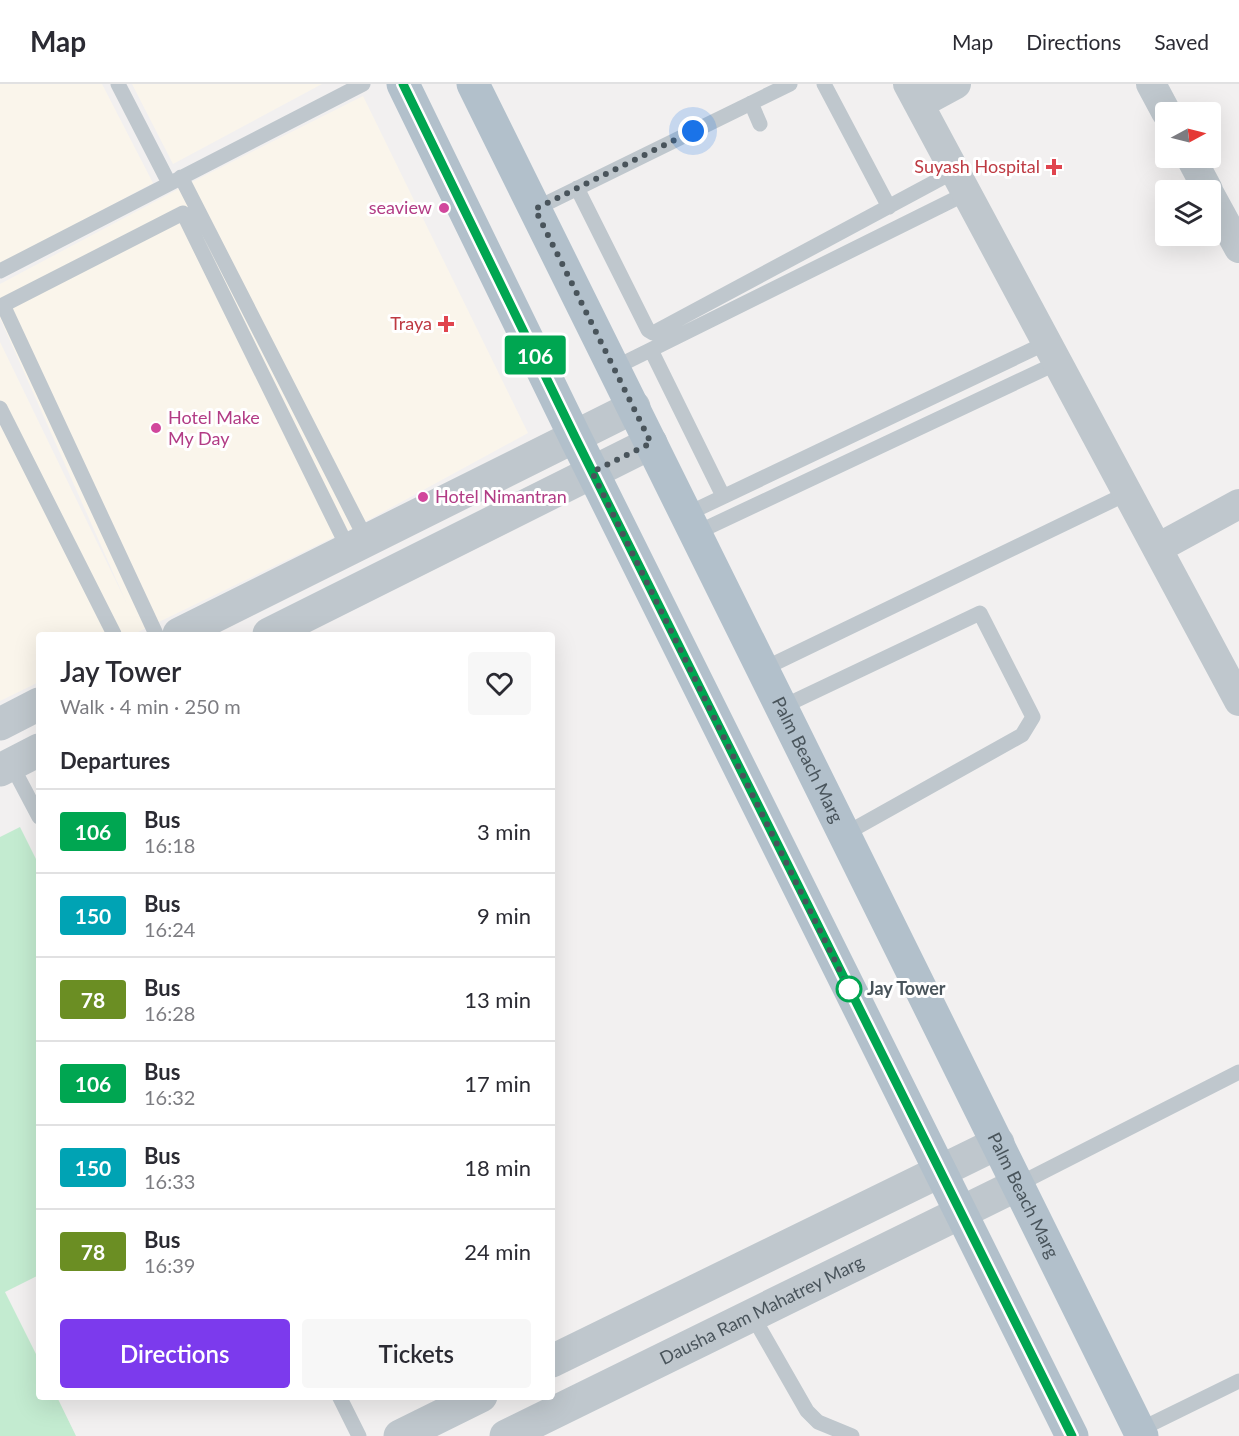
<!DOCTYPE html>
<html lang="en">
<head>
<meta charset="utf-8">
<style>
  :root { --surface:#fff; --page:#f7f7f7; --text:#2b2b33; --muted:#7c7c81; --line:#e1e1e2; --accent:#7c3aed }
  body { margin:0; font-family:Lato,sans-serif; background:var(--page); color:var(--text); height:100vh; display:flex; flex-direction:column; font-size:22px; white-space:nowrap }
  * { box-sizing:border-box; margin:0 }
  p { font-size:20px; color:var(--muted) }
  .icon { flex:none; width:33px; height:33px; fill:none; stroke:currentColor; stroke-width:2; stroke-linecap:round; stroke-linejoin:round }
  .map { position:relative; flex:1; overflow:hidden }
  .panel { position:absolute; left:36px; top:548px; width:519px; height:768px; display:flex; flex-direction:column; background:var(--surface); border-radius:6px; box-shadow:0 6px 24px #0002 }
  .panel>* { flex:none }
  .badge { padding:0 12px; border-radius:4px; font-size:21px; line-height:39px }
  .needle { width:39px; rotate:83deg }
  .tools { position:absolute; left:1155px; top:18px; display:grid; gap:12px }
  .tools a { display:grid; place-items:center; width:66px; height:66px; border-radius:6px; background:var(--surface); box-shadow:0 6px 24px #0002; font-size:30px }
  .you { position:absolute; width:30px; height:30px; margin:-15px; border:4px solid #fff; border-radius:50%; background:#1a73e8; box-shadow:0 0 0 9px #1a73e833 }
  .map>.badge { position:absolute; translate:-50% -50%; box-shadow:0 0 0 3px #fff }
  h2 { padding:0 24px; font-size:22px; line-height:54px }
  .round { display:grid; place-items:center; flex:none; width:63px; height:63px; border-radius:6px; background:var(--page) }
  .overview { display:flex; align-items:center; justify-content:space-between; height:102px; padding:0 24px }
  h1 { font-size:28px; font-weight:600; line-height:45px }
  .primary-button { display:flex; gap:12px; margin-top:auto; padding:12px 24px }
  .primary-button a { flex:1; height:69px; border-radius:6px; background:var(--accent); color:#fff; font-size:24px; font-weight:600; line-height:69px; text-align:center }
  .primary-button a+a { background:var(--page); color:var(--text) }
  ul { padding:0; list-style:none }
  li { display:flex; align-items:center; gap:18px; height:84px; padding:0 24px; border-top:2px solid var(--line) }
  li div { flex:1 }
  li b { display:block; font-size:22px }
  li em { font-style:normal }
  li .badge { min-width:66px; font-weight:700; text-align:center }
  header { display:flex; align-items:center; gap:36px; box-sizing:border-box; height:84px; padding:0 30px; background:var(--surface); border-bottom:2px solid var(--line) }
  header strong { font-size:28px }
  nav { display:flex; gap:33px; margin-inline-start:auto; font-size:21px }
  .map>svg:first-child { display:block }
  .commercial { fill:#faf5eb }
  .green { fill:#c3ebd0 }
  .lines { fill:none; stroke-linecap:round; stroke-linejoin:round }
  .service { stroke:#bfc7cd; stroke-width:15 }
  .minor { stroke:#bfc7cd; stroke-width:30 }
  .tertiary { stroke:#bfc7cd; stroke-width:33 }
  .primary { stroke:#b2c0cb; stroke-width:33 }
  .line-casing { stroke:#fff; stroke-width:14 }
  .line { stroke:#00a651; stroke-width:9 }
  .walk { stroke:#49545b; stroke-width:6; stroke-dasharray:0 10.8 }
  .health-dot { fill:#e0444e; stroke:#fff; stroke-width:2 }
  .hotel-dot { fill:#d1479c; stroke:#fff; stroke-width:2 }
  .stop-dot { fill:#fff; stroke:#00a651; stroke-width:3 }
  .labels { text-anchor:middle; stroke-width:6; stroke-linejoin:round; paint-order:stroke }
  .health-label { font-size:18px; fill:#be3a42; stroke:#fff; text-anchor:end }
  .hotel-label { font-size:18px; fill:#b23c85; stroke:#fff; text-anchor:start }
  .street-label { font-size:18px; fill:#49545b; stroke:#fff }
  .stop-label { font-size:18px; font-weight:bold; fill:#49545b; stroke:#fff; text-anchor:start }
</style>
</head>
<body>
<header>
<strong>Map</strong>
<nav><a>Map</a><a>Directions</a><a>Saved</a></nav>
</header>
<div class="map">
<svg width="1239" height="1352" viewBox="0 0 1239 1352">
  <rect width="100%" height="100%" fill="#f2f0f0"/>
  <!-- commercial -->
  <path class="commercial" d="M0,0H102L153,99L0,181Z
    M132,0H322L173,80Z
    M363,12L528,349L361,440L134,550H39V598L0,617V258L127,520L0,234V200L188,100Z"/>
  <!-- green -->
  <path class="green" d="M20,743L39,781V1191L5,1208L39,1276V1312L57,1313L76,1352H0V753Z"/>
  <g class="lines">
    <!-- service -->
    <path class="service" d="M118,0L169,99
      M824,0L889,123
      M751,19L760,40
      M181,93L367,457
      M577,104L648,246L653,249L955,87
      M535,125L790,0
      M0,187L363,0
      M651,266L723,412
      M614,284L967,109
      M0,324L114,550
      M687,430L1046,259
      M696,449L1057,279
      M156,550L3,221L183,129L349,466
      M763,585L1128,409
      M782,623L980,529L1033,633L1022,651L845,750
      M11,680L39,733
      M1019,1100L1239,988
      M752,1231L807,1327L818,1338L852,1352
      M339,1312L359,1352
      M1139,1346L1239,1297"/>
    <!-- minor -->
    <path class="minor" d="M908,0L1239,617
      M1151,0L1166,28
      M919,20L956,0
      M1191,74L1208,106
      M1210,111L1239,164
      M1158,464L1239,420"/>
    <!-- tertiary -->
    <g class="tertiary">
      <path d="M179,550L634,323"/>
      <path d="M269,550L651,359"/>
      <path d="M0,640L39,620"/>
      <path d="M0,686L39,666"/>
      <path d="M552,1277L998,1059"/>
      <path d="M400,1352L481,1312"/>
      <path id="s1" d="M506,1352L1019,1100"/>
    </g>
    <!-- primary -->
    <g class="primary">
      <path d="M403,0L575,353L1072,1352"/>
      <path id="s2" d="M473,0L1142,1352"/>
    </g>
  </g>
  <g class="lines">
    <defs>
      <path id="line" d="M403,0L575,353L1072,1352"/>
    </defs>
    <!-- line casing -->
    <use href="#line" class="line-casing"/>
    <!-- line -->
    <use href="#line" class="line"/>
    <!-- walk -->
    <path class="walk" d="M693,47L535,125L651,359L592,388L849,905"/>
  </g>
  <!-- markers -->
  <g class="health-dot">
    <path d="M1051 74h6v6h6v6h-6v6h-6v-6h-6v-6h6z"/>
    <path d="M443 231h6v6h6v6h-6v6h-6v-6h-6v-6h6z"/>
  </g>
  <g class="hotel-dot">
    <circle cx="444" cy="124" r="6"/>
    <circle cx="156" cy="344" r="6"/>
    <circle cx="423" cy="413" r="6"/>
  </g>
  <circle class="stop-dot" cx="849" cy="905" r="12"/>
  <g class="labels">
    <!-- health labels -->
    <g class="health-label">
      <text x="1040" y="89">Suyash Hospital</text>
      <text x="432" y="246">Traya</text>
    </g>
    <!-- hotel labels -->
    <g class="hotel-label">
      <text x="432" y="130" text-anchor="end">seaview</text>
      <text x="168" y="340">Hotel Make<tspan x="168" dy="21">My Day</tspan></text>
      <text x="435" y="419">Hotel Nimantran</text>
    </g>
    <!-- street labels -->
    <g class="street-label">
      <text dy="6" stroke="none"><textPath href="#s2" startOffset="754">Palm Beach Marg</textPath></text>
      <text dy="6" stroke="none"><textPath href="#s2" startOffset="1240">Palm Beach Marg</textPath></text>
      <text dy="6" stroke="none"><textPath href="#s1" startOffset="285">Dausha Ram Mahatrey Marg</textPath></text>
    </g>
    <!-- stop labels -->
    <g class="stop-label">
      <text x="867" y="911">Jay Tower</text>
    </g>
  </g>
</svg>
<div class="tools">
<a><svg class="needle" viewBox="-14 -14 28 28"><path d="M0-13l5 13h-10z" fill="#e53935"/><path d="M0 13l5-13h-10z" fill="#7c7c81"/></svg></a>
<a><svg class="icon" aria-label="layers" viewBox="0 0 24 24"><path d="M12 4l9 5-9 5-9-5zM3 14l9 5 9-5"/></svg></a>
</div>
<div class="you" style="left:693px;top:47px"></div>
<b class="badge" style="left:535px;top:271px;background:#00a651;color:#fff">106</b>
<section class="panel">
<div class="overview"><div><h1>Jay Tower</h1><p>Walk · 4 min · 250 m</p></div><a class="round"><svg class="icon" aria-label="heart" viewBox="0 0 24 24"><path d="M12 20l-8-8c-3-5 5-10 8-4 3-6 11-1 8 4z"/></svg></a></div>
<h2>Departures</h2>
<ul>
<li><span class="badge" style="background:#00a651;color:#fff">106</span><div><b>Bus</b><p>16:18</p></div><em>3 min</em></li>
<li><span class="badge" style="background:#00a3b4;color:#fff">150</span><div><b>Bus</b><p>16:24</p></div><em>9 min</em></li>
<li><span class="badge" style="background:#6b8e23;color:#fff">78</span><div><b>Bus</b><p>16:28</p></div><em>13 min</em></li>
<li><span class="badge" style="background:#00a651;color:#fff">106</span><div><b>Bus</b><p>16:32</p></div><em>17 min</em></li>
<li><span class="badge" style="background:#00a3b4;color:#fff">150</span><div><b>Bus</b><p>16:33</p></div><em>18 min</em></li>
<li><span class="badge" style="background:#6b8e23;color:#fff">78</span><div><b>Bus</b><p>16:39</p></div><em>24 min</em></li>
</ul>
<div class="primary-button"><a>Directions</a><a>Tickets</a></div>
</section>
</div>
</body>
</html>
